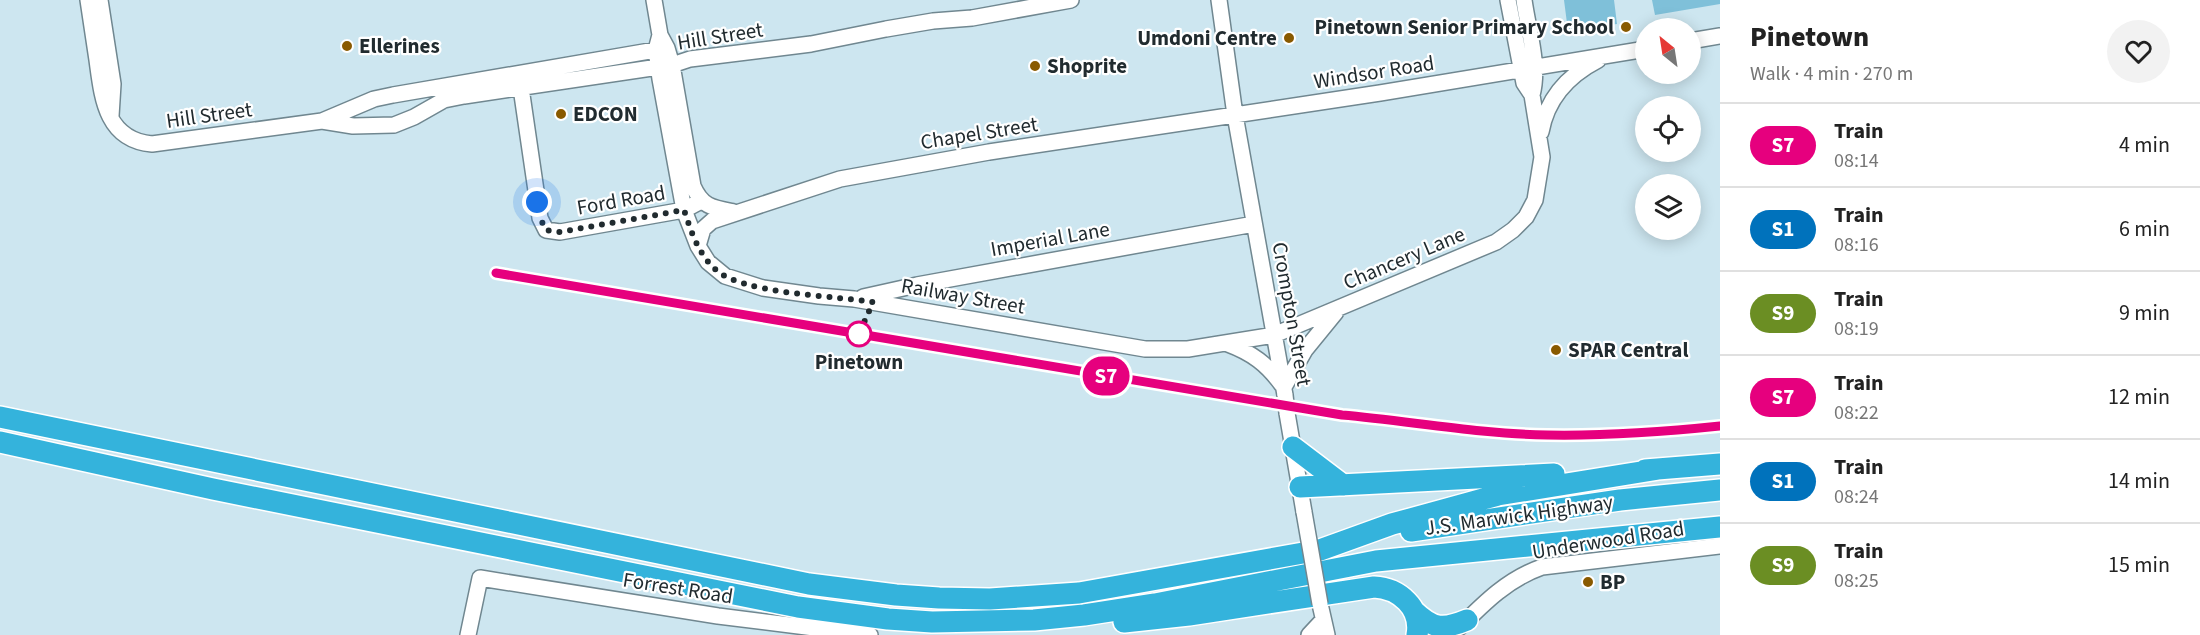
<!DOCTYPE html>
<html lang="en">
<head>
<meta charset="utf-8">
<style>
  :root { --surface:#fff; --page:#f2f2f2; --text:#222; --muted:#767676; --line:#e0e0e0 }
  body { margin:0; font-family:"Source Sans 3",sans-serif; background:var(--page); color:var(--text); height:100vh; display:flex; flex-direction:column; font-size:22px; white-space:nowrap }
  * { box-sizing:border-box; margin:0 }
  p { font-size:20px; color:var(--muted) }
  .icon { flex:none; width:33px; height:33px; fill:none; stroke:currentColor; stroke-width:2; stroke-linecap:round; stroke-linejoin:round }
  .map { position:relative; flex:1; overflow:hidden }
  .drawer { display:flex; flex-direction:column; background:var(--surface); width:480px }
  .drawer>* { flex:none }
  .badge { padding:0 12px; border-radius:20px; font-size:21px; line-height:39px }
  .needle { width:39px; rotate:330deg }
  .controls { position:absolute; left:1635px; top:18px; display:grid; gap:12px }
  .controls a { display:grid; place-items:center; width:66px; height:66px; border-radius:50%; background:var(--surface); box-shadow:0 3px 15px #0003; font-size:30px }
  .you { position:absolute; width:30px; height:30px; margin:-15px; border:4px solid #fff; border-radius:50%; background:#1a73e8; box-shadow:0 0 0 9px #1a73e833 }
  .map>.badge { position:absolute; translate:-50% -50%; box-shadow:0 0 0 3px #fff }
  .round { display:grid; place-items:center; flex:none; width:63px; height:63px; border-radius:32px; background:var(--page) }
  .overview { display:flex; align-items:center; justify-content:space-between; height:102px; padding:0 30px }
  h1 { font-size:28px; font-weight:800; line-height:45px }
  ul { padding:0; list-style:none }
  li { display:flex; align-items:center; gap:18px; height:84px; padding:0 30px; border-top:2px solid var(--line) }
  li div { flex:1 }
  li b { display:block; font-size:22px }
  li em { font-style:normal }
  li .badge { min-width:66px; font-weight:700; text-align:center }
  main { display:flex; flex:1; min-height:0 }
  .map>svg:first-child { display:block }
  .green { fill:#7fc0d9 }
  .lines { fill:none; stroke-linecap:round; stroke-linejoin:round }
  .minor-casing { stroke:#708790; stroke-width:18 }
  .highway-casing { stroke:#fff; stroke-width:24 }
  .minor { stroke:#fff; stroke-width:15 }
  .highway { stroke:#34b3dc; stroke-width:21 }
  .rail { stroke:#718288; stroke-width:3; stroke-dasharray:9 4.5; stroke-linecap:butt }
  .minor-bridge-casing { stroke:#708790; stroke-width:18; stroke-linecap:butt }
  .minor-bridge { stroke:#fff; stroke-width:15 }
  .line-casing { stroke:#fff; stroke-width:14 }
  .line { stroke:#e6007e; stroke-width:9 }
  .walk { stroke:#212b2f; stroke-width:6; stroke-dasharray:0 10.8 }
  .poi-dot { fill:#895a00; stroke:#fff; stroke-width:2 }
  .stop-dot { fill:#fff; stroke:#e6007e; stroke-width:3 }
  .labels { text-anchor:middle; stroke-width:4.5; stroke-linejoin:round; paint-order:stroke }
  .poi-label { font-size:21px; font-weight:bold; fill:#212b2f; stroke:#fff; text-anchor:start }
  .street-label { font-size:21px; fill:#212b2f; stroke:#fff }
  .stop-label { font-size:21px; font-weight:bold; fill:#212b2f; stroke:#fff }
</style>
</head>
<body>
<main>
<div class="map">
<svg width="1720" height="635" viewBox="0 0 1720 635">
  <rect width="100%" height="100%" fill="#cde6f0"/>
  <!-- green -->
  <path class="green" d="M1564,0H1614L1617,24L1568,31Z
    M1652,0H1720V4L1655,15Z"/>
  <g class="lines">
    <defs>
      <path id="minor" d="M88,0C91,20 94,40 97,60C102,96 105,140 152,144L322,121L374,99L393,95L667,48
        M100,0L113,84L111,116
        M654,0L660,35L667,48L672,65L693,186C702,207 713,208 734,212
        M1219,0L1235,115L1285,395
        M1524,0C1528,30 1540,65 1532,95
        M660,35L656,50L660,79L684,210L698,246L708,262L725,276L763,288L819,296L854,299L1145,349H1188L1274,335L1496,242L1513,230L1526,217L1535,200L1542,157L1532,95L1524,83L1508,0
        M1690,41L1720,36
        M521,88L540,218L546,230L560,232L684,210L701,201
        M322,121L353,126L394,125L414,117L444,100L464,96L672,65L690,59L811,44L886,29L933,21L972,18L1071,0
        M1541,132C1547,98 1569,75 1598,60
        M698,246L703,229L712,221L840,179L989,152L1380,93L1646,49
        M863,297L917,285L1254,224
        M1228,344C1252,353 1267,364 1282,385
        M1284,387L1305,350L1336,312
        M1287,413L1304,512
        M1320,604L1327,635
        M1460,627C1485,602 1508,579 1542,567L1720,546
        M468,635L480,578L718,616L870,635
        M1309,635L1323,620"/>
      <path id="highway" d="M0,417L809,584L896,595L939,598L990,599L1079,593L1320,550L1392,524L1498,495L1659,469
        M0,442L213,489L798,607L888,619L932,622L1034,620L1084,615L1155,604L1376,561L1720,527
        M1293,447L1343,485
        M1645,470L1720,464
        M1300,487L1554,474
        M1411,531L1620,500L1720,490
        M1414,611C1433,629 1443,630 1467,620
        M1124,622L1189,615L1374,587C1399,588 1422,608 1417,635"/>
    </defs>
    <!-- minor casing -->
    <use href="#minor" class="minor-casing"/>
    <!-- highway casing -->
    <use href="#highway" class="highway-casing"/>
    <!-- minor -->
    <use href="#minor" class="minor"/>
    <!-- highway -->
    <use href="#highway" class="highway"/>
    <!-- rail -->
    <path class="rail" d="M496,273L1342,415C1410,421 1479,434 1547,435C1605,436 1663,432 1720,426"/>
    <defs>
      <path id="minor-bridge" d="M1285,395L1287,413
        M1304,512L1320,604"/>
    </defs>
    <!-- minor-bridge casing -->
    <use href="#minor-bridge" class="minor-bridge-casing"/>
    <!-- minor-bridge -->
    <use href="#minor-bridge" class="minor-bridge"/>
  </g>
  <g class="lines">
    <defs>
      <path id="line" d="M496,273L1342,415C1410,421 1479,434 1547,435C1605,436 1663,432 1720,426"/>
    </defs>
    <!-- line casing -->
    <use href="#line" class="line-casing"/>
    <!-- line -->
    <use href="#line" class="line"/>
    <!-- walk -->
    <path class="walk" d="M537,202L540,218L546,230L560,232L684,210C691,231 698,254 716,270C742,294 837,296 873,302L859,334"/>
  </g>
  <!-- markers -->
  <g class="poi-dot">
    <circle cx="1626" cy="27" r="6"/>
    <circle cx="1289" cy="38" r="6"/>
    <circle cx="347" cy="46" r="6"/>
    <circle cx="1035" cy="66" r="6"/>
    <circle cx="561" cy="114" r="6"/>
    <circle cx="1556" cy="350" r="6"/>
    <circle cx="1588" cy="582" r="6"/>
  </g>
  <circle class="stop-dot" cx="859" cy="334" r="12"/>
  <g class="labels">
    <!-- poi labels -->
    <g class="poi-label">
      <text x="1614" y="34" text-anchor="end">Pinetown Senior Primary School</text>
      <text x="1277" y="45" text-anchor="end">Umdoni Centre</text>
      <text x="359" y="53">Ellerines</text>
      <text x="1047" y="73">Shoprite</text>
      <text x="573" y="121">EDCON</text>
      <text x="1568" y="357">SPAR Central</text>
      <text x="1600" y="589">BP</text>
    </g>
    <!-- street labels -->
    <g class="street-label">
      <text transform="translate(720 36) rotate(-9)" y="7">Hill Street</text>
      <text transform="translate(1374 72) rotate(-9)" y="7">Windsor Road</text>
      <text transform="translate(209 115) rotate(-8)" y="7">Hill Street</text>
      <text transform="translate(979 133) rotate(-9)" y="7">Chapel Street</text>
      <text transform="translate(621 200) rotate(-10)" y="7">Ford Road</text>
      <text transform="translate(1050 239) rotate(-10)" y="7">Imperial Lane</text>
      <text transform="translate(1404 258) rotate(-23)" y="7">Chancery Lane</text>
      <text transform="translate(963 296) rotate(10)" y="7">Railway Street</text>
      <text transform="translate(1292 314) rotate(80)" y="7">Crompton Street</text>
      <text transform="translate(1519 515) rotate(-8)" y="7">J.S. Marwick Highway</text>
      <text transform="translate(1608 540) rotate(-9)" y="7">Underwood Road</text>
      <text transform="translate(678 588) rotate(9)" y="7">Forrest Road</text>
    </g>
    <!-- stop labels -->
    <g class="stop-label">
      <text x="859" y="369">Pinetown</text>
    </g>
  </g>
</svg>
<div class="controls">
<a><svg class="needle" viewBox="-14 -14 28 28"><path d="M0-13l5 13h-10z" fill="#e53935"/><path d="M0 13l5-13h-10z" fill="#767676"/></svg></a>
<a><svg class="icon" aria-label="locate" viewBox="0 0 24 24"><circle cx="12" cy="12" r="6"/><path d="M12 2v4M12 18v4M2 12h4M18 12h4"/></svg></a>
<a><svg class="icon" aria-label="layers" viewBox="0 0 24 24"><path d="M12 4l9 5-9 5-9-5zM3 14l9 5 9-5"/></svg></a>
</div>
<div class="you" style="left:537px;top:202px"></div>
<b class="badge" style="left:1106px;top:376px;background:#e6007e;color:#fff">S7</b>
</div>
<section class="drawer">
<div class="overview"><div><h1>Pinetown</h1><p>Walk · 4 min · 270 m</p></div><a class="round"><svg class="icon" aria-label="heart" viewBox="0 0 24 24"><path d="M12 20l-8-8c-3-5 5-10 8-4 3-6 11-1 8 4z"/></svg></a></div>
<ul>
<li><span class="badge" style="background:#e6007e;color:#fff">S7</span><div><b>Train</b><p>08:14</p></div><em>4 min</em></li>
<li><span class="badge" style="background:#0072bc;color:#fff">S1</span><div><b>Train</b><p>08:16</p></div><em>6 min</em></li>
<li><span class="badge" style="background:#6b8e23;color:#fff">S9</span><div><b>Train</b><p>08:19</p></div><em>9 min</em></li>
<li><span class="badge" style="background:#e6007e;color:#fff">S7</span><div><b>Train</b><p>08:22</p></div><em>12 min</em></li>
<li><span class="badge" style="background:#0072bc;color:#fff">S1</span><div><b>Train</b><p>08:24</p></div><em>14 min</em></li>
<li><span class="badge" style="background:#6b8e23;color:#fff">S9</span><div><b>Train</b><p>08:25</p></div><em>15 min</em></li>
</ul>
</section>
</main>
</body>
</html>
